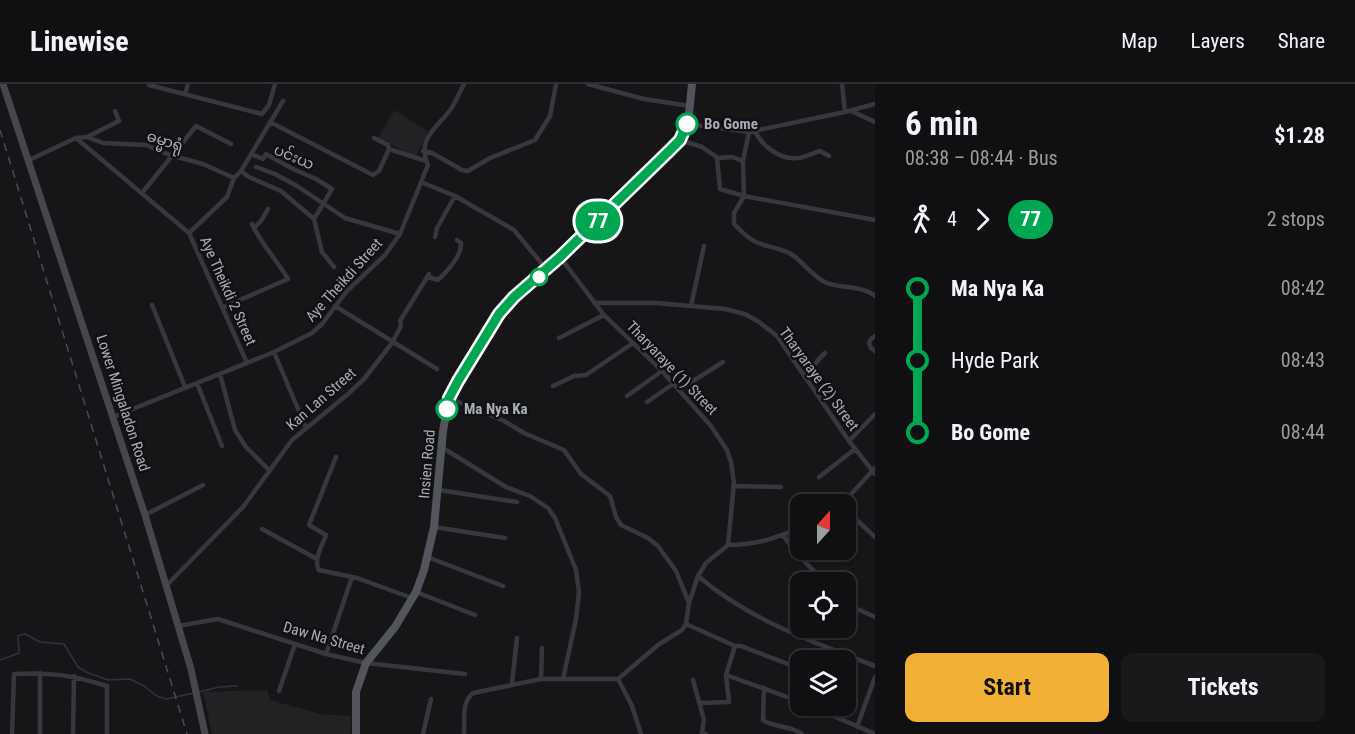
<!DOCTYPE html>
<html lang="en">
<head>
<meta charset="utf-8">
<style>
  :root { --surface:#101012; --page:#19191b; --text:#f1f3f6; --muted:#9c9d9f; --line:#303032; --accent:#f2b134 }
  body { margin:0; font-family:"Roboto Condensed","Noto Sans Myanmar",sans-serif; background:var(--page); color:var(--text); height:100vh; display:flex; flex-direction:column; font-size:22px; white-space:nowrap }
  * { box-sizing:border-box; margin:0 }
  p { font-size:20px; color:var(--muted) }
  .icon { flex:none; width:33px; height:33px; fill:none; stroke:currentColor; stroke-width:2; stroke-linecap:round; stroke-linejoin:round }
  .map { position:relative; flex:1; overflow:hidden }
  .sheet { display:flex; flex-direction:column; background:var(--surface); width:480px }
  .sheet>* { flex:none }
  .badge { padding:0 12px; border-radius:20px; font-size:21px; line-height:39px }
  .needle { width:39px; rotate:21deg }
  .fabs { position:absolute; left:790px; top:410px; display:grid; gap:12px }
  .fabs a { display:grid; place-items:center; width:66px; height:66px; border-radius:12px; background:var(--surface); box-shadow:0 2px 4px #0004,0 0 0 2px var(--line); font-size:30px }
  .map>.badge { position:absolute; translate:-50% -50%; box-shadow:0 0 0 3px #fff }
  .legs { display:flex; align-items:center; gap:9px; height:66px; padding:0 30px; font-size:20px }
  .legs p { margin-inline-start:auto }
  .overview { display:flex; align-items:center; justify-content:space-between; height:102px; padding:0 30px }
  h1 { font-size:33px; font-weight:700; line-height:45px }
  .button { display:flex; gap:12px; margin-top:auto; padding:12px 30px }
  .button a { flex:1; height:69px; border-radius:12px; background:var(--accent); color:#111; font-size:24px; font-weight:700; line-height:69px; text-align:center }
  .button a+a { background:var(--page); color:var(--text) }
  ul { padding:0 30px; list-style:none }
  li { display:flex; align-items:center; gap:21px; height:72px; font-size:22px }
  li i { display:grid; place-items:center; width:9px; height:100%; margin:0 8px; background:currentColor }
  li i::after { content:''; width:15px; height:15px; margin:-8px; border:4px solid; border-radius:50%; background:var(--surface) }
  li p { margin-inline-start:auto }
  li:first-child i { background:linear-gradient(#0000 50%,currentColor 0) }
  li:last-child i { background:linear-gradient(currentColor 50%,#0000 0) }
  header { display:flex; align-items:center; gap:36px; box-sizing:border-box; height:84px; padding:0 30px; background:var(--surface); border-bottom:2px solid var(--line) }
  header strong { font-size:28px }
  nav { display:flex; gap:33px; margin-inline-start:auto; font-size:21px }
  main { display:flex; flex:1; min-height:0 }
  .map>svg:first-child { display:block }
  .built { fill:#222225 }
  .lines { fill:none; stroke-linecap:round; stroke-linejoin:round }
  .stream { stroke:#2c353c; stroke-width:1.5 }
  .street { stroke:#37383d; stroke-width:4.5 }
  .secondary { stroke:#45474d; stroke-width:7 }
  .primary { stroke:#53555c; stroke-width:8 }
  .rail { stroke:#4a4c52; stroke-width:1.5; stroke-dasharray:8 6; stroke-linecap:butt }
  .line-1-casing { stroke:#fff; stroke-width:14 }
  .line-1 { stroke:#00a651; stroke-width:9 }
  .stop-1-dot { fill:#fff; stroke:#00a651; stroke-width:3 }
  .labels { text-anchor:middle; stroke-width:5; stroke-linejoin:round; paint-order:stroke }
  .stop-label { font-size:15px; font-weight:bold; fill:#a8adb8; stroke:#111113; text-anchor:start }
  .street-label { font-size:15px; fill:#a8adb8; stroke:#111113 }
</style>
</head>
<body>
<header>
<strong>Linewise</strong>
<nav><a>Map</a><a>Layers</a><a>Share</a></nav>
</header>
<main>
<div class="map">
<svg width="875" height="650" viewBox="0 0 875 650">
  <rect width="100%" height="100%" fill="#161618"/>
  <!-- built -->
  <path class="built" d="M394,26L428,47L416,73L378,54Z
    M267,606L270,616L321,630L351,632L350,650H212L203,608Z"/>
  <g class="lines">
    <!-- stream -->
    <path class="stream" d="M0,576L19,569L18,552L25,550L40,558L64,560L78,583L86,588L108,596L130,595L144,602L157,612L166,615L194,609
      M199,608L219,603L237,602"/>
    <!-- street -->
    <path class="street" d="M588,0L644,15L690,22
      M842,0L845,28
      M149,1L262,30L269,21L275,0
      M185,10L188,0
      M851,27L875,38
      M270,38L373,91L379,87L389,65L426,77
      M688,40L749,48L845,28L875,20
      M755,47C762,62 780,76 797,74C805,74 812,69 820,67L829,72
      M87,53L103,59L146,61L170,71L203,80L234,94
      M76,54L189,149L247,279
      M374,54L388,61L389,65
      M680,56L702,63L718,74L732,73L743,77L744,112L734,129V140C741,147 747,154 756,158C767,163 780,164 791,170C804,178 812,193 827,199C842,205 862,201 875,212
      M423,67L432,69L462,86L468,87L490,74L535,56L550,32L556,0
      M251,70L263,75L266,70L293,85L316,95L332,105L314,135
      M717,74L720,105L744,112L875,136
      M29,76L76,54L87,53L119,37L115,27
      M743,77L749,48
      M256,83L275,90L297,102L345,134L400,150
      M241,87L249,93L281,107L314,135L322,168L334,183
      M421,98L455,112L514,146L547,186
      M142,109L196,42L231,60
      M254,144L261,137L268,125
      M189,149L227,113L234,94L241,87L283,17
      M435,153L437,144L455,112
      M560,173L604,231L662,287L711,342L727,366L731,378L734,399L728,461
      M428,193L438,196C447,188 462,171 461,159L457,156
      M594,219H656L725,225L745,230L759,238L777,252L849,357L875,390
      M152,221L185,303
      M335,222L437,285
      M691,222L704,162
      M224,223L288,195C277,176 261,160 252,140
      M875,252L871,255L869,259L871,264L875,267
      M559,254L604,231
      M274,268L306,344
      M220,290L235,346L246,363L270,387
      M805,290C814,284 817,276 825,269
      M197,299L222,362
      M553,302L574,292L586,291L633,259
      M679,306L723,278
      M627,312L662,287
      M449,314L504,337L524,349L564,366L581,390L610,412L616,433L621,441L648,454L658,462L676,487L689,519
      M647,318L673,300
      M113,333L274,268L312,249L322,240L347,207L385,171L400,150L428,81C416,55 437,44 451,25C456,17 460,8 464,0
      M849,357L875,330
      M443,364L506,403L530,412L548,424L555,434L576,486L579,508L576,535L563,595
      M336,373L309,441L326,451C322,462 313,476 319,486L357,494L412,514
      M819,393L855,365
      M733,402L781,403
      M439,406L517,418
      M842,420L875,384
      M846,426L875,453
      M145,431L203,401
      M434,443L505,454
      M262,445L317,475
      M783,451L795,468L825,498
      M728,461C757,461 775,454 801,444
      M427,473L503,502
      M698,492C749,536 813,558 875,582
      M166,502L243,423L292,356L348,310L364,295L392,259L401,242L400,237L429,190
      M416,508L475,531
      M846,518L853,523L875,533
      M686,540L735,562L726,591L729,618L700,619
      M178,542L218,535L326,570L366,579L465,590
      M735,562H741L801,585
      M326,570L352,493
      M821,576L826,563
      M726,591L801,618
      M541,595L542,564
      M618,595L658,561L682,546L686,540L689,519L698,492L706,479L728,461
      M618,595L632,622L641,650
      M693,596L704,636L702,648L706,650
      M512,599L517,554
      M764,604L763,636C775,644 790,641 802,650
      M279,607L295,560
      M808,621L875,650
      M857,643L875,593
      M12,650L14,590C50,588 72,591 107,602V650
      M40,650V589
      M73,650L74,592
      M423,650L431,615
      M464,650C465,636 461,619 473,609L541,595H618"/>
    <!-- secondary -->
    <path class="secondary" d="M3,0L145,431L191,585L205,650"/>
    <!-- primary -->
    <path class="primary" d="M356,650V608L366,579L395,543L416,508L424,486L434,443L443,347L449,314L458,297L499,230L514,213L547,186L602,133L680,56L688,40L692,0"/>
    <!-- rail -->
    <path class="rail" d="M0,46L187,650"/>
  </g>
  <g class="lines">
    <defs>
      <path id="line-1" d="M447,325L449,314L458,297L499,230L514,213L560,173L668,68L680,56L687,40"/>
    </defs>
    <!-- line-1 casing -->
    <use href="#line-1" class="line-1-casing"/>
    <!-- line-1 -->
    <use href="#line-1" class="line-1"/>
  </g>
  <!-- markers -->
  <g class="stop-1-dot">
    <circle cx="687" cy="40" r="10"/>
    <circle cx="539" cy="193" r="8"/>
    <circle cx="447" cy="325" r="10"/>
  </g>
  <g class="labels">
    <!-- stop labels -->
    <g class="stop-label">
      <text x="704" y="45">Bo Gome</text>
      <text x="464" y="330">Ma Nya Ka</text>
    </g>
    <!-- street labels -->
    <g class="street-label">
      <text transform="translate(165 57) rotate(17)" y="5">ဓမ္မာရုံ</text>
      <text transform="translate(294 73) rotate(23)" y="5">ပင်းယ</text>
      <text transform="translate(344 196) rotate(-48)" y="5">Aye Theikdi Street</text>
      <text transform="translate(228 207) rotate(66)" y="5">Aye Theikdi 2 Street</text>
      <text transform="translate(672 284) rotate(46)" y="5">Tharyaraye (1) Street</text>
      <text transform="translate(819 295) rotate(54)" y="5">Tharyaraye (2) Street</text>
      <text transform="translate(321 315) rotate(-41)" y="5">Kan Lan Street</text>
      <text transform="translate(123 319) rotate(72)" y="5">Lower Mingaladon Road</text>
      <text transform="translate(427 380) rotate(-85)" y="5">Insien Road</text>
      <text transform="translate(324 554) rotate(16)" y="5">Daw Na Street</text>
    </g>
  </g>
</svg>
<div class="fabs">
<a><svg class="needle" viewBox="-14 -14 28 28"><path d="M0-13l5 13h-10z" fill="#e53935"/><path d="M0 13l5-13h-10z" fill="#9c9d9f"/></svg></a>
<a><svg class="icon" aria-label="locate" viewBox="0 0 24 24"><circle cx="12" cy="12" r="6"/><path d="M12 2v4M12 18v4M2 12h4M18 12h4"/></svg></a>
<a><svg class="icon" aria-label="layers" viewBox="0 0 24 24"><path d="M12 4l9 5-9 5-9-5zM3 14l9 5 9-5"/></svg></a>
</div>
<b class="badge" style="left:598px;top:137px;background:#00a651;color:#fff">77</b>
</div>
<section class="sheet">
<div class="overview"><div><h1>6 min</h1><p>08:38 – 08:44 · Bus</p></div><b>$1.28</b></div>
<div class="legs"><svg class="icon" aria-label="walk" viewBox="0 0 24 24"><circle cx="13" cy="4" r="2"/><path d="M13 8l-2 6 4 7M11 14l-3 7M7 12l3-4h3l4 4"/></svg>4<svg class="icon" aria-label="forward" viewBox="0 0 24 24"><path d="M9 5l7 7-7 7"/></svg><b class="badge" style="background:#00a651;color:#fff">77</b><p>2 stops</p></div>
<ul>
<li><i style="color:#00a651"></i><b>Ma Nya Ka</b><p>08:42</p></li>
<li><i style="color:#00a651"></i><span>Hyde Park</span><p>08:43</p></li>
<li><i style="color:#00a651"></i><b>Bo Gome</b><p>08:44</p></li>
</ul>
<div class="button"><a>Start</a><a>Tickets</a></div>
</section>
</main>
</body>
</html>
